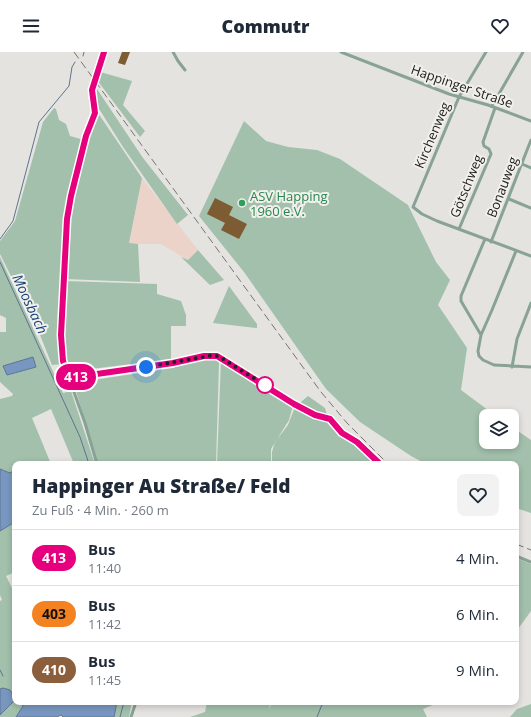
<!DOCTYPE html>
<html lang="de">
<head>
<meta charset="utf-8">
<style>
  :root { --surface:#fff; --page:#f2f2f3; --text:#1f2937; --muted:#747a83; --line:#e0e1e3 }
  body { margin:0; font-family:"Open Sans",sans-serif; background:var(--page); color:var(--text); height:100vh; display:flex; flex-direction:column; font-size:15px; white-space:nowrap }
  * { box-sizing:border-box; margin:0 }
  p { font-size:13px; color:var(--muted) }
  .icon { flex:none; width:22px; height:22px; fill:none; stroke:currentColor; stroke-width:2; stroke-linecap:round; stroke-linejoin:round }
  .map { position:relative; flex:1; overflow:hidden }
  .side { position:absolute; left:12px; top:409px; width:507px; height:244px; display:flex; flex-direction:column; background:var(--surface); border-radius:8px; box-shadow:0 2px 6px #0003 }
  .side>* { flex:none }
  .badge { padding:0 8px; border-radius:13px; font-size:14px; line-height:26px }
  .buttons { position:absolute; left:479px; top:357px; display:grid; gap:8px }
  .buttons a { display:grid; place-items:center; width:40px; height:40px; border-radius:8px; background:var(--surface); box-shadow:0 2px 6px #0003; font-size:20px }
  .you { position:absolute; width:20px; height:20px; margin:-10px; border:3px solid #fff; border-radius:50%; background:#1a73e8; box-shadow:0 0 0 6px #1a73e833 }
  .map>.badge { position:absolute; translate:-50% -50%; box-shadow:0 0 0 2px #fff }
  .round { display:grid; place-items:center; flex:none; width:42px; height:42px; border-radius:8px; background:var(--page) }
  .overview { display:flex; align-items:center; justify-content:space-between; height:68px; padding:0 20px }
  h1 { font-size:19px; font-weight:800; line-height:30px }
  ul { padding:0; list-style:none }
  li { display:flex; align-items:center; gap:12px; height:56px; padding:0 20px; border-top:1px solid var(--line) }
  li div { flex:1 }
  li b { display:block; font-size:15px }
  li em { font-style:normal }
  li .badge { min-width:44px; font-weight:700; text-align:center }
  header { display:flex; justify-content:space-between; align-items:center; height:52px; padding:0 20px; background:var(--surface); font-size:18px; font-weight:800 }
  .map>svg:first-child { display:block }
  .commercial { fill:#ebd3c9 }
  .green { fill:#a2c0ab; fill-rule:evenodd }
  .water { fill:#7897c0; stroke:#5e7490 }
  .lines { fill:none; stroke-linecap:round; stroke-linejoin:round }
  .stream { stroke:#5e7490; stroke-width:1 }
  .building { fill:#7d5b33 }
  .minor { stroke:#89a296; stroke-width:3 }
  .rail { stroke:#757572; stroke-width:1; stroke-dasharray:8 4; stroke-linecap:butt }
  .line-casing { stroke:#fff; stroke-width:9 }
  .line { stroke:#e6007e; stroke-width:6 }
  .walk { stroke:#21211f; stroke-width:4; stroke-dasharray:0 7.2 }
  .leisure-dot { fill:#2e9e5b; stroke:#f1f0ec; stroke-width:1.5 }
  .stop-dot { fill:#fff; stroke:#e6007e; stroke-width:2 }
  .labels { text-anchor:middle; stroke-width:4; stroke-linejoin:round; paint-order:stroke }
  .street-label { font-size:13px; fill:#21211f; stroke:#f1f0ec }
  .leisure-label { font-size:13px; fill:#27864d; stroke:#f1f0ec; text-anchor:start }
  .water-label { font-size:14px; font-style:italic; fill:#174277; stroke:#f1f0ec }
</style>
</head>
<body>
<header><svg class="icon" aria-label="menu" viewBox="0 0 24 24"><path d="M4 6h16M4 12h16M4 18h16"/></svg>Commutr<svg class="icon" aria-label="heart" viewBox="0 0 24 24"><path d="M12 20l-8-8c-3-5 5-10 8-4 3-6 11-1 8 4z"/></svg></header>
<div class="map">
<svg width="531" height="665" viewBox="0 0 531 665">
  <rect width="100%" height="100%" fill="#e4e3df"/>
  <!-- commercial -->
  <path class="commercial" d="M142,126L198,198L188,208L161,192H129Z"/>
  <!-- green -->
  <path class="green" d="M100,20L132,29L123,53L145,79L140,85L97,28Z
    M95,34L143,106L188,163L177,172L123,95L96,52L94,39Z
    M54,56L56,57L59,68L66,72L70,84L84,88L67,161L60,292L62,312L52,313L38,278L0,202V189L15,169L43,70Z
    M98,61L142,126L129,191L138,192L140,230L65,227C66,207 66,186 69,166C73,131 83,95 96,62Z
    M244,69L266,89L288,95L317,98L340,107L408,153L436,210L450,228L438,253L467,296L461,338L496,364H486V390H512V375L531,388V461L516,456V412H426L411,404L360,370L326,337L244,220L199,164Z
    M198,198L224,228L210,233L181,205L188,208Z
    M0,205L63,341L71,339L95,412H74L51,357L32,366L51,412H15V418L10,421L0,417V347L12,344L13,342L0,330V280H6V266L0,263ZM33,305L36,315L7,323L3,315Z
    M65,229L157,232V242L181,249L186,263V274H171V307L75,319V323C55,315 64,248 65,229Z
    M229,234L257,272V276L213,271Z
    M214,305L218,307L219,311L216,412H98L73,329L79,327L80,330L173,316L183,311Z
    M221,308L293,353L289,368L271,397V412H217Z
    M308,344L325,356L330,373L379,412H272V400L275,390L288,373L295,355Z
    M15,470V520L6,524L15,542V650H23V654L16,665H0V663L14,649L3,636L0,637V549L2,548L0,543V479Z
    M516,506L531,512V559L518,577H516Z
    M117,650H132L129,665H114Z
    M207,650L270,652L269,658L272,650H440L423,657L427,665H190L205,660Z
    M531,652V665H510L517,657Z"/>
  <!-- water -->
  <path class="water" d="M33,305L36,315L7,323L3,314Z
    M0,417L10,421L15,418V470L0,479Z
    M3,636L10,638L13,643L14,649L0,663V637Z
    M23,650H117L114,665H63L61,663L57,665H16L23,654Z"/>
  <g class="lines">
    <!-- stream -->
    <path class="stream" d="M83,4L84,0
      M0,187L13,169L39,70L69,34L72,15L75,10
      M0,210L80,385L89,412
      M0,618L3,624
      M120,665L124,650
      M317,665L323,650"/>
  </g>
  <!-- building -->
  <path class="building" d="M122,0H130L125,13L118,11Z
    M215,146L233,155L229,163L247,172L239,187L221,178L225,171L207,162Z"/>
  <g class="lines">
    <!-- minor -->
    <path class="minor" d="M173,0L178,9L185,18
      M341,0L449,42L488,53L531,69
      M486,0L459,45L413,155L422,162L437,169L531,204
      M492,54L523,0
      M522,112L531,116
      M509,147L531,156
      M459,177L491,102L489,97L484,94L483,90L495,56
      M491,190L531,88
      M516,199L492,258L481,283L478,299L479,304L483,308L494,313L531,315
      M481,283L461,249V244L485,187
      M512,315L517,287L531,251
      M69,327L173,311L204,304H217L294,352L315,363L330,367L342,381L357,390L380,412
      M97,412L85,371L63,309L61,283L66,180L69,156L86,84L95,61L92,38L104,0
      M516,504L531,510
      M131,665L136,650"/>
    <!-- rail -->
    <path class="rail" d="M74,0L321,340L347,371L388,412
      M516,492L531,498"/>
  </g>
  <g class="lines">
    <defs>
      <path id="line" d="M104,0L92,38L95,61L86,84L71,144L67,167L61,283L63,309L69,326L173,311L204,304H217L294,352L315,363L330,367L342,381L357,390L380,412"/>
    </defs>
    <!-- line casing -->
    <use href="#line" class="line-casing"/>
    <!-- line -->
    <use href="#line" class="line"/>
    <!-- walk -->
    <path class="walk" d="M146,315L214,303L220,305L265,333"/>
  </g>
  <!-- markers -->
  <circle class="leisure-dot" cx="242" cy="151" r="4"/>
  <circle class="stop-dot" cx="265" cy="333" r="8"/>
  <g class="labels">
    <!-- street labels -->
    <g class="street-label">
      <text transform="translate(462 34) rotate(19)" y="5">Happinger Straße</text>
      <text transform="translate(432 83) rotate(-67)" y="5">Kirchenweg</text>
      <text transform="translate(466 134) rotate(-68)" y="5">Götschweg</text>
      <text transform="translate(502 135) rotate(-69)" y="5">Bonauweg</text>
    </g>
    <!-- leisure labels -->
    <g class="leisure-label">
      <text x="250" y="149">ASV Happing<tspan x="250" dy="15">1960 e.V.</tspan></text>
    </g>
    <!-- water labels -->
    <g class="water-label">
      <text transform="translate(30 252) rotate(65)" y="5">Moosbach</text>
    </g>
  </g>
</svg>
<div class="buttons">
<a><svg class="icon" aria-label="layers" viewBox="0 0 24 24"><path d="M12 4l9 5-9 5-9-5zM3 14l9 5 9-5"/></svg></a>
</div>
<div class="you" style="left:146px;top:315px"></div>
<b class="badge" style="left:76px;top:325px;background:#e6007e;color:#fff">413</b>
<section class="side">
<div class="overview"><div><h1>Happinger Au Straße/ Feld</h1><p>Zu Fuß · 4 Min. · 260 m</p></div><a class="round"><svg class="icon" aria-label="heart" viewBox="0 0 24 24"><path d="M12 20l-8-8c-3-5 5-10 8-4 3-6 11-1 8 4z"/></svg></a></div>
<ul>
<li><span class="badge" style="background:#e6007e;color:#fff">413</span><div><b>Bus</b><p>11:40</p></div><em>4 Min.</em></li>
<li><span class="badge" style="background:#f58220;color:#111">403</span><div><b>Bus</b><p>11:42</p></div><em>6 Min.</em></li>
<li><span class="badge" style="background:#8b5e3c;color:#fff">410</span><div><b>Bus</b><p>11:45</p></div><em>9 Min.</em></li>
</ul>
</section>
</div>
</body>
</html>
